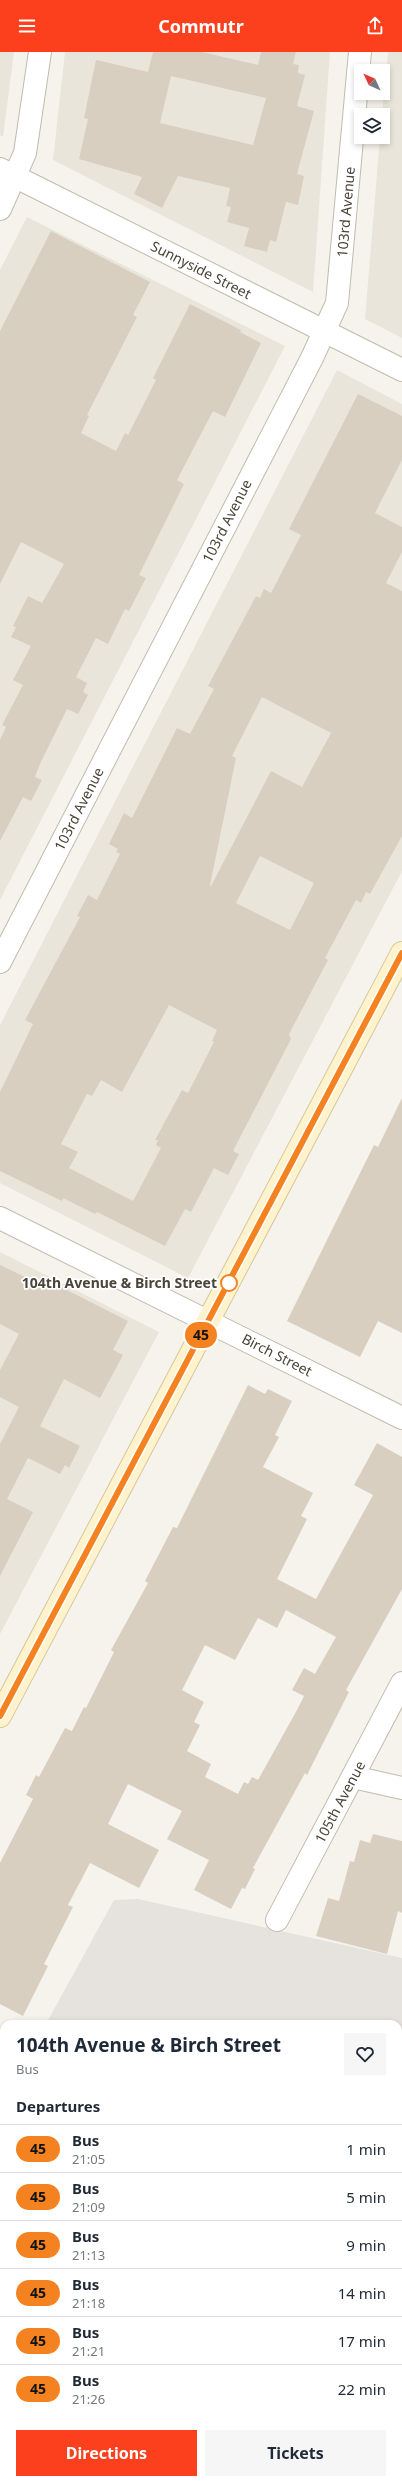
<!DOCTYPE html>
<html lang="en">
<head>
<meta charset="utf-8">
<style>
  :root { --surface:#fff; --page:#f6f6f7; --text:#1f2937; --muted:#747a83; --line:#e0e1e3; --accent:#fc3f1d }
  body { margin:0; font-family:"Noto Sans",sans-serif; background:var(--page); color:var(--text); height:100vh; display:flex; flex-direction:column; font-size:15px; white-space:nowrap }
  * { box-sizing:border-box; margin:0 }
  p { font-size:13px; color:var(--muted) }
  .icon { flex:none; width:22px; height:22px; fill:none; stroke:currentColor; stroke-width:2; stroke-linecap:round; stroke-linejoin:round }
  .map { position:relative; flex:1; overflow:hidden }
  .details { position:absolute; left:0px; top:1968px; width:402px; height:464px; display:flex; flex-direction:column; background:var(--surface); border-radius:12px 12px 0 0; box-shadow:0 2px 6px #0003 }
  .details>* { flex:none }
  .badge { padding:0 8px; border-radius:13px; font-size:14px; line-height:26px }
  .needle { width:26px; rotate:314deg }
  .controls { position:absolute; left:354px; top:12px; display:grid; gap:8px }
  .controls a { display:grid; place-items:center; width:36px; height:36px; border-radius:0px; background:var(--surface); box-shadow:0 2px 6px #0003; font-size:20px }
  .map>.badge { position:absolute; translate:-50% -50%; box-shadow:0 0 0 2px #fff }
  h2 { padding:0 16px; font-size:15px; line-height:36px }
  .round { display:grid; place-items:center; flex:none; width:42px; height:42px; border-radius:0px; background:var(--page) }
  .summary { display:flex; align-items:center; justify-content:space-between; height:68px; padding:0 16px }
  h1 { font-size:19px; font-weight:700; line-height:30px }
  .button { display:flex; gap:8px; margin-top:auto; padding:8px 16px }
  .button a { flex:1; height:46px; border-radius:0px; background:var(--accent); color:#fff; font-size:16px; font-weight:700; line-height:46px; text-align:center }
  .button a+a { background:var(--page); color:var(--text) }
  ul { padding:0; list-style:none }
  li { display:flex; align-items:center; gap:12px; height:48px; padding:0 16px; border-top:1px solid var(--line) }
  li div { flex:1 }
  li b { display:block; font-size:15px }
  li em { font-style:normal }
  li .badge { min-width:44px; font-weight:700; text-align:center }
  header { display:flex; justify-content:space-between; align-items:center; height:52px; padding:0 16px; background:var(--accent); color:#fff; font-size:18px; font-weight:700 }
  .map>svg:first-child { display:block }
  .residential { fill:#eae5da }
  .industrial { fill:#e6e2dd }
  .building { fill:#d8cfc1; fill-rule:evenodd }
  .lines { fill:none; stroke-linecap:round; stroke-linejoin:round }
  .lane-casing { stroke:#c2bbae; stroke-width:15 }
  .street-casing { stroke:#c2bbae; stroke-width:24 }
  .secondary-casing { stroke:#d6c79b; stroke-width:24 }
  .lane { stroke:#fff; stroke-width:13 }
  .street { stroke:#fff; stroke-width:22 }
  .secondary { stroke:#fff3cd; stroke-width:22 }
  .line-casing { stroke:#fff; stroke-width:9 }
  .line { stroke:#f58220; stroke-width:6 }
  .stop-dot { fill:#fff; stroke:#f58220; stroke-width:2 }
  .labels { text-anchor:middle; stroke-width:3.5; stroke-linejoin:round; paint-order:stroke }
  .street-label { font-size:14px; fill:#4b4439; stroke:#fff }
  .stop-label { font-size:14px; font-weight:bold; fill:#4b4439; stroke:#fff; text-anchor:end }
</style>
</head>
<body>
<header><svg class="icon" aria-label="menu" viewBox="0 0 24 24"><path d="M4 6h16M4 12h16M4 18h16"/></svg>Commutr<svg class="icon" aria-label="share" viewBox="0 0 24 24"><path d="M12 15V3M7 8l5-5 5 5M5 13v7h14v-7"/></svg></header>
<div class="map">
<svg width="402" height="2432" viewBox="0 0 402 2432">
  <rect width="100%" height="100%" fill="#f6f3ec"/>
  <!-- residential -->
  <path class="residential" d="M0,0H14L3,85L0,83Z
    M65,0H330L313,240L53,108Z
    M388,0H402V286L365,267L380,85H383L382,63Z
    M27,165L285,294L0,848V218Z
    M337,318L402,352V819L188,1226L0,1131V973Z
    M0,1200L159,1280L0,1582Z"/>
  <!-- industrial -->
  <path class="industrial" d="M138,1847L402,1906V2432H283L284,2428H398V1972H46L114,1848Z
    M4,2050V2187L0,2186V2057Z"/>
  <!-- building -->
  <path class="building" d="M153,0H202L258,13L261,0H296L293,12L299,13L298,21L305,23L297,54L314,59L297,122L304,124L298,153L286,150L276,190L270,188L267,200L244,194L249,176L227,170L231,155L226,154L230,136L178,124L162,156L134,142L142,125L79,107L88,67L84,66L96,8L148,20ZM171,24L266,46L253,93L160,71Z
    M51,179L150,230L133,263L137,265L87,363L89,364L81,381L116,399L125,381L128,383L156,328L153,326L190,252L241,278L240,280L261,291L225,365L213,359L177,428L184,432L139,523L146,526L129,559L125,557L108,592L96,586L76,625L87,631L83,640L88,643L78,662L67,657L39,714L35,725L42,728L31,749L23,745L0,789V688L6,675L2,673L23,633L13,628L31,594L11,585L16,575L13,574L28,544L42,551L64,512L21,490L0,532V279Z
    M358,342L402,364V408L375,461L402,475V500L386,531L402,539V784L370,842L366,840L361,851L356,848L325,906L328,908L289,982L291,987L233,1099L239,1102L228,1123L214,1116L191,1160L185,1157L165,1194L97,1160L95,1162L63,1146L62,1149L0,1119V1040L33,972L25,968L80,865L77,864L88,843L97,848L120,802L116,800L118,797L109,792L124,761L132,766L177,676L190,682L214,637L208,634L256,544L260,546L264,537L271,541L301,483L289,477ZM262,645L331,681L302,735L271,719L211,834L210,833L236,706L232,704ZM260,804L314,831L290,878L236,851ZM169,953L217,978L212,989L214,990L188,1041L182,1038L155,1088H158L156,1093L161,1096L133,1149L69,1116L78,1100L61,1092L87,1042L92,1044L101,1028L122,1040Z
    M402,1046V1281L378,1269L360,1305L287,1269L365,1111L374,1093L378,1095Z
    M0,1213L50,1237L53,1231L128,1269L113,1298L123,1303L100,1346L64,1327L40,1374L80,1394L69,1416L65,1413L60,1422L28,1406L7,1447L33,1460L0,1524V1392L19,1355L0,1345V1318L19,1282L0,1272Z
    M248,1333L265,1342L268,1337L292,1349L275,1383L279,1385L263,1415L313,1441L301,1464L307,1467L277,1527L316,1547L373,1443L354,1433L377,1391L402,1405V1537L346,1638L349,1640L307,1723L305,1721L253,1816L255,1817L245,1837L242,1836L231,1857L194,1838L209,1808L167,1787L182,1759L128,1732L108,1772L159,1798L139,1836L90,1811L68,1853L73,1855L44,1912L48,1914L23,1964L0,1952V1811L33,1747L26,1743L36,1723L39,1725L65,1676L72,1679L84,1655L86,1656L114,1600L111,1598L148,1531L145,1529L173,1475L177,1476ZM286,1558L336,1585L315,1622L304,1616L292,1638L304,1644L297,1658L258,1728L252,1725L248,1732L244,1730L238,1742L205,1725L211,1712L187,1699L200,1673L194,1670L204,1650L182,1638L205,1593L235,1608L258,1566L277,1576Z
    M373,1782L402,1789V1861L398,1859L387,1902L316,1884L328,1846L339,1849L350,1809L354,1810L360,1788L370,1791Z"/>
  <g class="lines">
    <defs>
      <path id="lane" d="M398,2369L402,2351
        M0,2429L18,2432
        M220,2432L221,2428
        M384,2432L385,2428"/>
      <path id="street" d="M0,117L402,318
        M0,157L25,101L40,0
        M0,910L312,306L337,251L360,0
        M0,1166L402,1366
        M353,1725L402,1736
        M277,1868L402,1631
        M0,2292L4,2275"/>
      <path id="secondary" d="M0,1664L402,901"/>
    </defs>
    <!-- lane casing -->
    <use href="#lane" class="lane-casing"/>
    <!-- street casing -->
    <use href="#street" class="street-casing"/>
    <!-- secondary casing -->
    <use href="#secondary" class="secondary-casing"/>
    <!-- lane -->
    <use href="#lane" class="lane"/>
    <!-- street -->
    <use href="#street" class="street"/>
    <!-- secondary -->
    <use href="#secondary" class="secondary"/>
  </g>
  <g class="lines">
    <defs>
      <path id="line" d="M0,1664L402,901"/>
    </defs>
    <!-- line casing -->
    <use href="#line" class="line-casing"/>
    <!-- line -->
    <use href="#line" class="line"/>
  </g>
  <!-- markers -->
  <circle class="stop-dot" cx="229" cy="1231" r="8"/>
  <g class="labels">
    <!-- street labels -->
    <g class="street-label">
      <text transform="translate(346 160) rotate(-85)" y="5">103rd Avenue</text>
      <text transform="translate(201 218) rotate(27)" y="5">Sunnyside Street</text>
      <text transform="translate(227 469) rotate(-63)" y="5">103rd Avenue</text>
      <text transform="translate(79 757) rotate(-63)" y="5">103rd Avenue</text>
      <text transform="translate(277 1303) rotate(27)" y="5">Birch Street</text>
      <text transform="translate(340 1750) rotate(-62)" y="5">105th Avenue</text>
    </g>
    <!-- stop labels -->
    <g class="stop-label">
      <text x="217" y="1236">104th Avenue &amp; Birch Street</text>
    </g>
  </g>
</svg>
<div class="controls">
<a><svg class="needle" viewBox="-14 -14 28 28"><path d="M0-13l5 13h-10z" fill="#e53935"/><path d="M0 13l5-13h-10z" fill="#747a83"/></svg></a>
<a><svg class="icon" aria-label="layers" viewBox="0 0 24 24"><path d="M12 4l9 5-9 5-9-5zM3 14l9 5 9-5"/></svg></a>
</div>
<b class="badge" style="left:201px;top:1283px;background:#f58220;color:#111">45</b>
<section class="details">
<div class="summary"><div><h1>104th Avenue &amp; Birch Street</h1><p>Bus</p></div><a class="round"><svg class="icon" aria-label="heart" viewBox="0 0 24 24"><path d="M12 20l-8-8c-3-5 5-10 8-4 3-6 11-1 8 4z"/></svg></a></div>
<h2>Departures</h2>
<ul>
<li><span class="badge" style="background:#f58220;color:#111">45</span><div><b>Bus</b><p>21:05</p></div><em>1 min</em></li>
<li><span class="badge" style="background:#f58220;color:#111">45</span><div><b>Bus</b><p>21:09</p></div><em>5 min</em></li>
<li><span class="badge" style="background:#f58220;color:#111">45</span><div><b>Bus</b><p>21:13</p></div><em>9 min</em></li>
<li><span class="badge" style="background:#f58220;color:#111">45</span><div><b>Bus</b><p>21:18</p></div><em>14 min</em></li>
<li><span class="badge" style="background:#f58220;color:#111">45</span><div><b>Bus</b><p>21:21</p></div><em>17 min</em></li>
<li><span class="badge" style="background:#f58220;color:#111">45</span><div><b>Bus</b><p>21:26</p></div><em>22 min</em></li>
</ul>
<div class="button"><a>Directions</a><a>Tickets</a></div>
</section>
</div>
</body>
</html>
